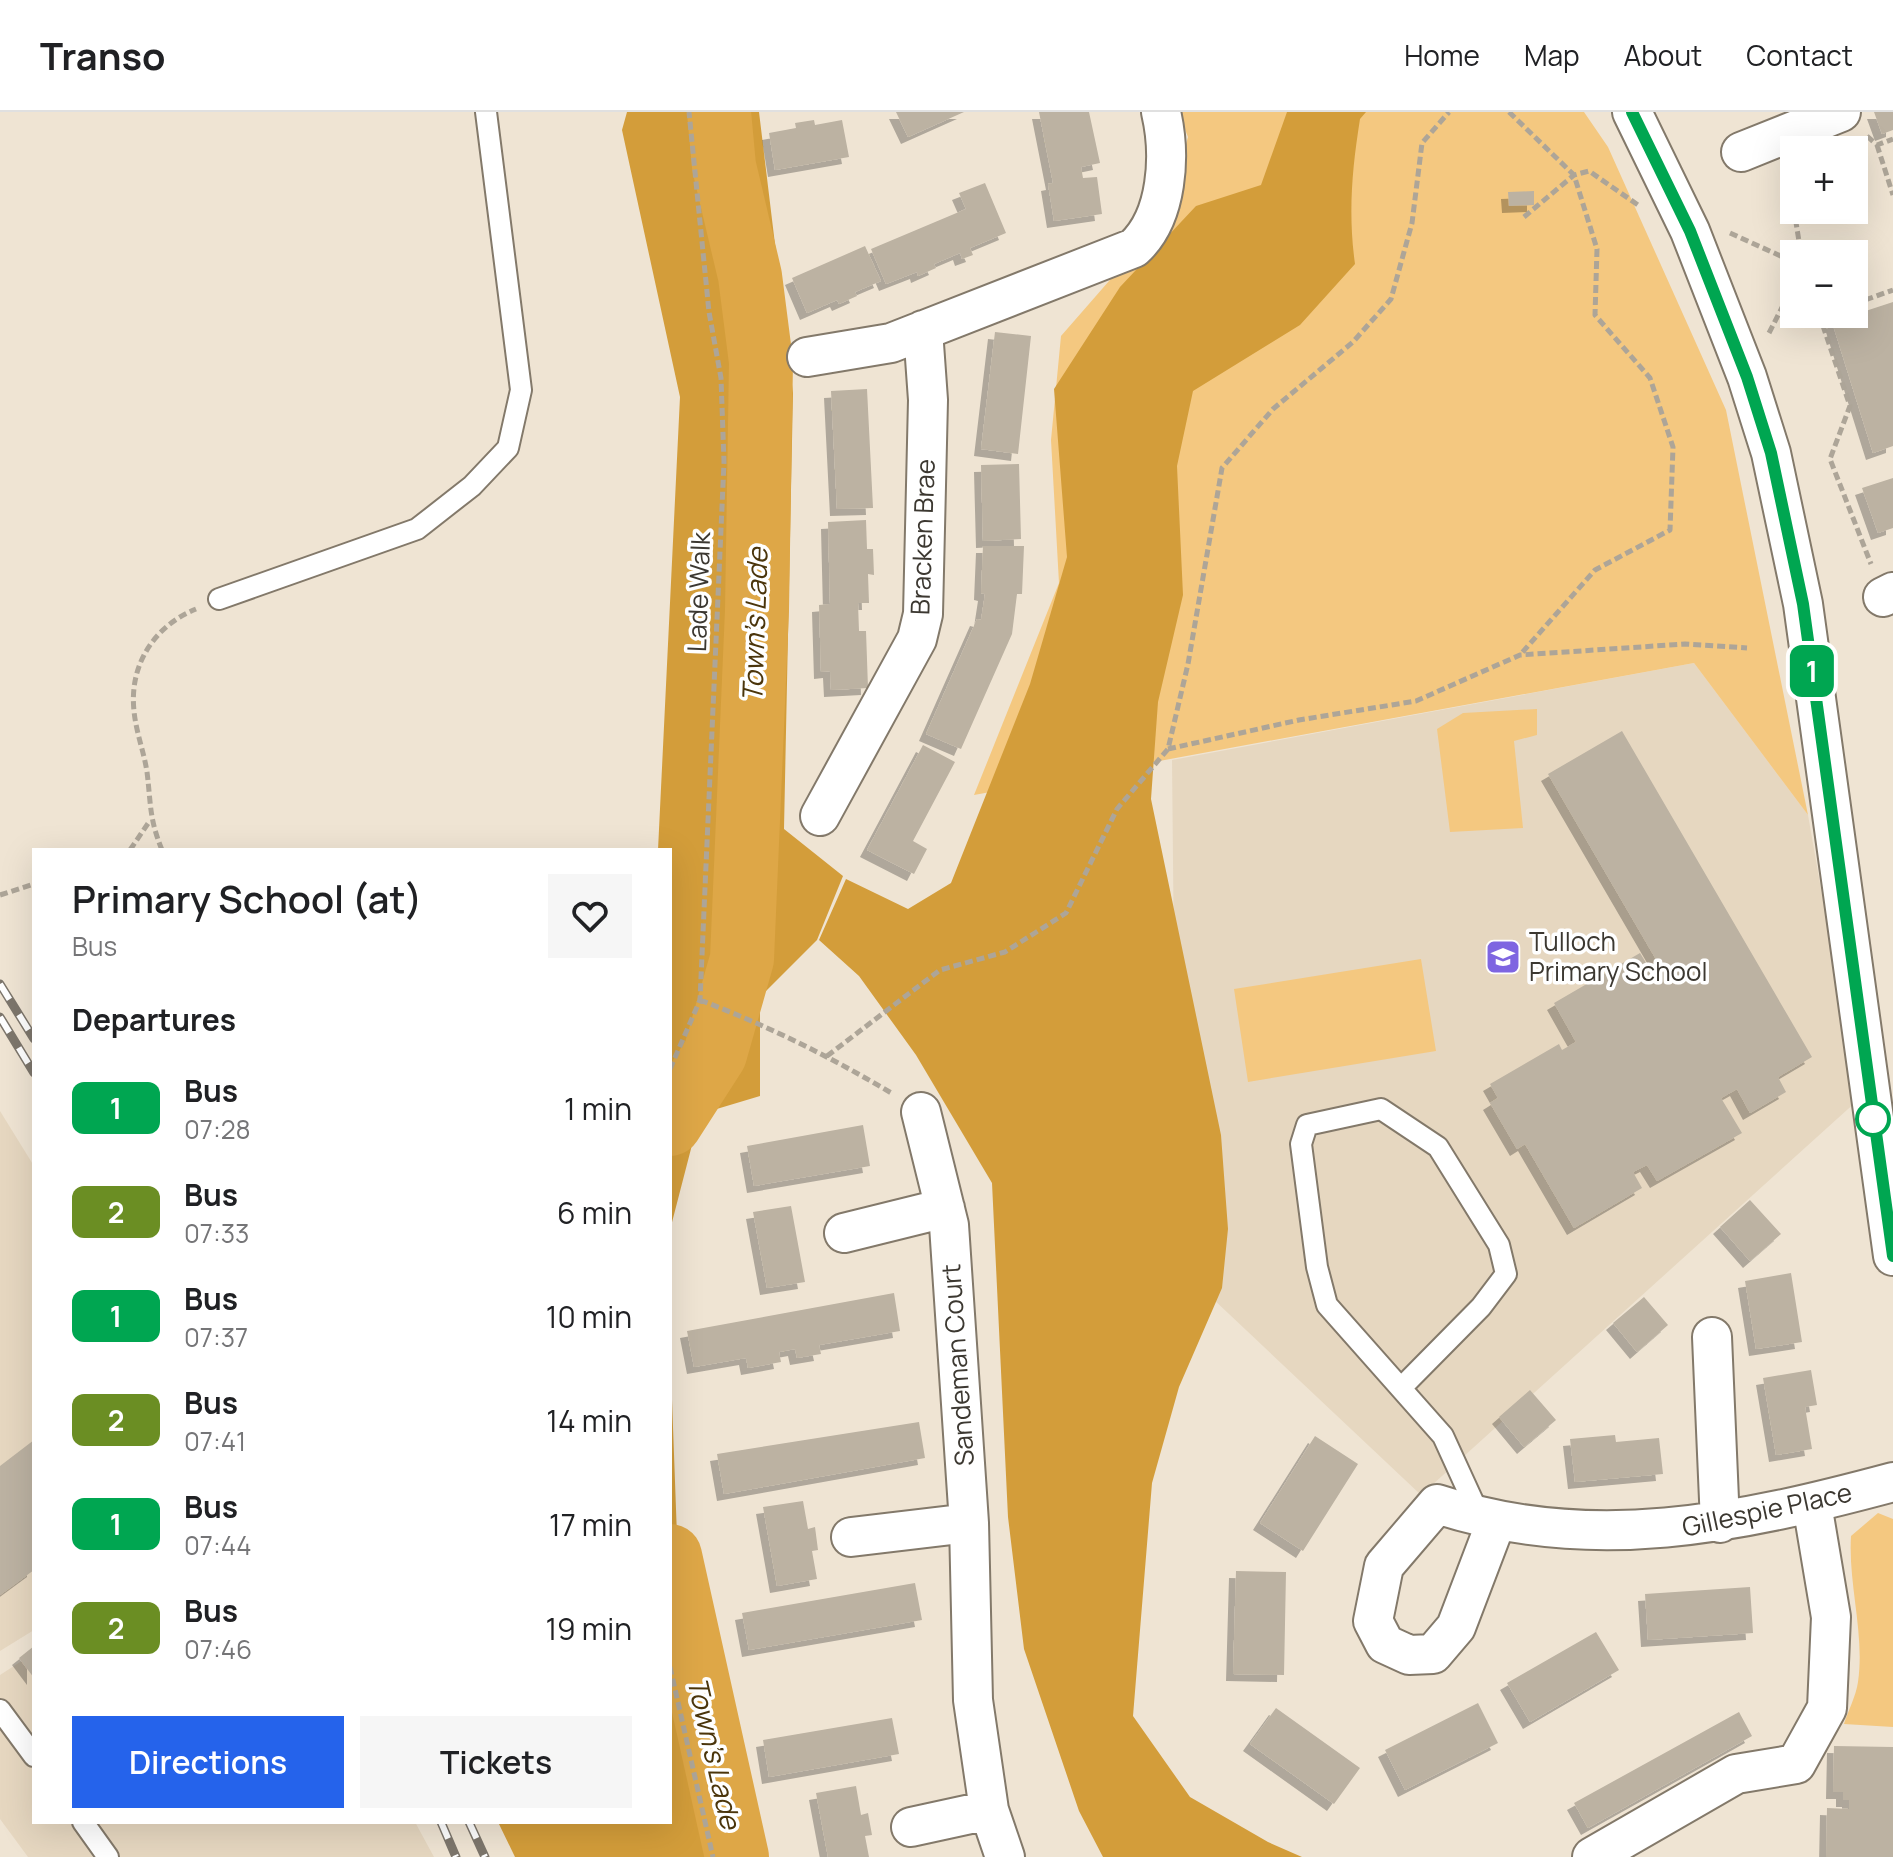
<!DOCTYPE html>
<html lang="en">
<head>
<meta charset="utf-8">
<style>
  :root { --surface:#fff; --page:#f6f6f6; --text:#202124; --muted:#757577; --line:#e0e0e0; --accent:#2563eb }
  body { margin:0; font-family:Manrope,sans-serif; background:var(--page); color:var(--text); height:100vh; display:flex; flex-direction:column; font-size:30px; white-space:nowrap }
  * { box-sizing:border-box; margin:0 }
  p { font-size:26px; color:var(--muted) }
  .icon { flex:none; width:44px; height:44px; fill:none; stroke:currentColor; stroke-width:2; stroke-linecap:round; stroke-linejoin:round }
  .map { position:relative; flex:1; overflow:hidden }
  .side { position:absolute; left:32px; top:736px; width:640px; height:976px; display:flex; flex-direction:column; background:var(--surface); border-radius:0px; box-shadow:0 8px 32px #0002 }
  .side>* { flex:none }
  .badge { padding:0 16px; border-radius:12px; font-size:28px; line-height:52px }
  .controls { position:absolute; left:1780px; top:24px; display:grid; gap:16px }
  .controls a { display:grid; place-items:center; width:88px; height:88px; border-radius:0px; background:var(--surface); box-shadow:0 8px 32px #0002; font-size:40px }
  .map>.badge { position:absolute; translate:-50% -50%; box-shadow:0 0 0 4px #fff }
  h2 { padding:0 40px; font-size:30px; line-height:72px }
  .round { display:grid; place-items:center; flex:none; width:84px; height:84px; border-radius:0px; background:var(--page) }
  .overview { display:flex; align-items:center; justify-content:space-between; height:136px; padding:0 40px }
  h1 { font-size:38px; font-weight:600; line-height:60px }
  .primary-button { display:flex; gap:16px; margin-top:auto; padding:16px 40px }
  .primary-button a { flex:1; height:92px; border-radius:0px; background:var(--accent); color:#fff; font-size:32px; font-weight:600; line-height:92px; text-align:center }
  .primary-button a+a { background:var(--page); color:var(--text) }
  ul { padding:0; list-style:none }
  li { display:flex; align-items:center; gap:24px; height:104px; padding:0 40px }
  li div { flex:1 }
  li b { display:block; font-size:30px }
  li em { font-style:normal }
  li .badge { min-width:88px; font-weight:700; text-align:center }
  header { display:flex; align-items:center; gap:48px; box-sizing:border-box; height:112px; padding:0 40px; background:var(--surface); border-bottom:2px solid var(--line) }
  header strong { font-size:38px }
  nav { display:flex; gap:44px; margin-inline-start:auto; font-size:28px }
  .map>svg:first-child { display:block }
  .built { fill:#e6d7c0 }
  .green { fill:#f4c880 }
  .forest { fill:#d39d3a }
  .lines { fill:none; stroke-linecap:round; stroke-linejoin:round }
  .river { stroke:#dea747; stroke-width:64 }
  .building { fill:#bcb2a2; filter:url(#shadow) }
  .service-casing { stroke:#83796a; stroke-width:24 }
  .minor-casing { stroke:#83796a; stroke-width:42 }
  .path { stroke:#ada598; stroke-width:5; stroke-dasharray:8 4; stroke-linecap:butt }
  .service { stroke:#fff; stroke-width:20 }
  .minor { stroke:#fff; stroke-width:38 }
  .rail-casing { stroke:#7d766c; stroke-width:9 }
  .rail { stroke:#fff; stroke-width:6; stroke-dasharray:18; stroke-linecap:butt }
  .line-casing { stroke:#fff; stroke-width:18 }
  .line { stroke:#00a651; stroke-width:12 }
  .stop-dot { fill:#fff; stroke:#00a651; stroke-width:4 }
  .labels { text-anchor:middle; stroke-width:7; stroke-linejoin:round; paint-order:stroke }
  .street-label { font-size:26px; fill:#3c3831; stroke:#fff }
  .poi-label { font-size:26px; fill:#3c3831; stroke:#fff; text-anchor:start }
  .water-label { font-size:28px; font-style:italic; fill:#4b350b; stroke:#fff }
</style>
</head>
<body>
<header>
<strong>Transo</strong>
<nav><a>Home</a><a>Map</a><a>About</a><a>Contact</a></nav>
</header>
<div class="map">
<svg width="1893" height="1745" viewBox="0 0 1893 1745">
  <defs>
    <filter id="shadow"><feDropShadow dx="-7" dy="7" stdDeviation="0" flood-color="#0004"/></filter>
  </defs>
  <rect width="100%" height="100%" fill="#efe4d3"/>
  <!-- built -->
  <path class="built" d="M1694,551L1808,703L1858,988L1421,1383L1177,1153L1172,648Z
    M0,999L34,1054V1518L0,1539Z
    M34,1541V1710H415L434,1745H28L0,1707V1563Z"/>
  <!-- green -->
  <path class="green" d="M1178,0H1584L1608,35L1726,298L1808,703L1694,551L974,683L1059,471L1051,328L1061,224L1164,106L1188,25Z
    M1537,597V623L1514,629L1523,716L1450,720L1437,617L1463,601Z
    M1421,847L1436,939L1248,970L1234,877Z
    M1878,1401L1893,1407V1615L1844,1612C1848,1599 1856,1584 1858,1570C1865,1522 1848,1472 1851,1424Z"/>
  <!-- forest -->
  <path class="forest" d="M627,0H759L793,281L784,717L843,764L817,828L760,885V984L700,1002L670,1118V738H658L680,285L622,18Z
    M1287,0H1366L1360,7C1352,57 1348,102 1355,152L1300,213L1193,279L1177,354L1183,483L1158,590L1151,687L1221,1023L1228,1117L1222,1176L1179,1275L1152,1371L1133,1604L1190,1685L1268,1730L1302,1745H1103L1079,1699L1024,1537L1008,1405L992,1071L916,943L859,864L819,828L846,767L908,797L951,771L1030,572L1067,445L1054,277L1120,175L1196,94L1261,73Z
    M670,1233L677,1424L758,1745H515L498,1710H670Z"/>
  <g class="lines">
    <!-- river -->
    <path class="river" d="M670,1012L715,942L742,847L757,498L761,250L750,164L724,54L719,0
      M670,1444L737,1745"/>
  </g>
  <!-- building -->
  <path class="building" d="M896,0H964L908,25Z
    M1039,0H1089L1100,51L1081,55L1083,66L1097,65L1102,102L1054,109L1048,72L1053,71Z
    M1874,0H1893V18L1882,22Z
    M814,8L815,13L842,8L849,45L775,58L769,21L796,16L795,11Z
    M985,71L1006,121L970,136L973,143L962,147L960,141L934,152L936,156L918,164L917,160L886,172L871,137L966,97L959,81Z
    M1534,79V93L1509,94L1508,80Z
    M865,134L881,169L855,180L857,184L839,192L837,188L807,201L792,166Z
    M1893,190V334L1873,341L1832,210Z
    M995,220L1031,224L1018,342L981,337Z
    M867,277L873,396L837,397L831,279Z
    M1019,352L1021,427L983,429L981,353Z
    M1893,366V416L1878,421L1862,376Z
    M866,408L867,437H873L874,463L868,462L869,491H858L859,519H866L868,576L831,578L830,559L821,560L819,493L830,492L828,410Z
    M983,434H1024L1022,482H1017L1012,522L961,637L926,622L977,507L981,508L985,482L981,481Z
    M1622,619L1812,945L1778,965L1786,980L1750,1001L1737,977L1721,986L1742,1021L1657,1069L1647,1053L1633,1060L1642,1076L1574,1116L1525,1032L1517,1037L1490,991L1498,986L1490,972L1559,932L1562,938L1576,930L1554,891L1640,841L1648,854L1657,849L1548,662Z
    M923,633L955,650L913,729L927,737L914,762L867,738Z
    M863,1013L870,1054L754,1074L747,1034Z
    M1750,1088L1781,1122L1750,1149L1720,1115Z
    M791,1094L805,1170L767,1176L753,1100Z
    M1791,1161L1802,1230L1756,1237L1745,1169Z
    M894,1181L900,1219L819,1233L821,1242L797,1246L795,1237L779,1240L781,1250L748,1256L746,1246L694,1255L687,1219Z
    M1644,1185L1668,1213L1637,1240L1613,1211Z
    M1811,1258L1817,1293L1805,1295L1812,1337L1776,1343L1763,1266Z
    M1530,1278L1556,1308L1524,1335L1499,1305Z
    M919,1310L925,1346L724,1382L717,1342Z
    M1615,1323L1616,1330L1659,1326L1663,1362L1575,1370L1570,1327Z
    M1315,1324L1358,1352L1303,1439L1260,1411Z
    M34,1328V1458L0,1483V1354Z
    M803,1389L808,1417L815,1415L818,1438L812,1439L817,1467L777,1474L763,1395Z
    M1236,1459L1286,1460L1284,1563L1233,1562Z
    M915,1471L922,1508L749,1538L742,1501Z
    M1750,1475L1753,1521L1648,1528L1645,1482Z
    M1596,1520L1619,1558L1530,1610L1507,1571Z
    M34,1534V1566L19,1546Z
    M1478,1591L1498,1631L1405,1678L1385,1638Z
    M1276,1596L1360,1656L1334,1692L1250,1632Z
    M1739,1600L1752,1624L1588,1716L1574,1691Z
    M892,1606L899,1642L769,1665L763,1628Z
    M1834,1634L1893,1635V1745H1826L1827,1696L1849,1697V1688H1843V1680H1833Z
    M856,1674L861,1703L868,1701L872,1723L865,1724L869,1745H828L816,1681Z"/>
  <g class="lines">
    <defs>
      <path id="service" d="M219,487L417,417L472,374L508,336L521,278L486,0
        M1401,1276L1481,1195L1506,1162L1499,1133L1438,1035L1381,997L1307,1013L1301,1032L1317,1155L1327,1193L1443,1324L1480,1405
        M0,1598L34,1644
        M83,1710L108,1745"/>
      <path id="minor" d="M1632,0L1690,119L1747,265L1771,341L1803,492L1893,1144
        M1741,40L1841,0
        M807,245L891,231L1134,136C1168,105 1171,43 1161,0
        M1883,485L1893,480
        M820,704L917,527L923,502L928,288L923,218
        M921,1000L949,1113L969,1411L973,1588L989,1698L1005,1745
        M844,1121L945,1096
        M1712,1225L1720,1411
        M1496,1410L1456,1515L1433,1542L1409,1543L1385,1532L1373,1509L1384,1454L1437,1392C1592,1443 1740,1411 1893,1370
        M851,1425L969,1411
        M911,1715L989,1698
        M1592,1745L1736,1662L1796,1652L1827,1596L1831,1505L1812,1392"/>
    </defs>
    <!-- service casing -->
    <use href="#service" class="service-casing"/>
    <!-- minor casing -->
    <use href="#minor" class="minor-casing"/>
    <!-- path -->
    <path class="path" d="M1509,0L1574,63L1597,137L1595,203L1650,266L1673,335L1670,418L1595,458L1520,543
      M1867,24L1877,33L1893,27
      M1877,33L1893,83
      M1788,60L1801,142
      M1524,105L1574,63L1589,59L1638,93
      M1730,121L1794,150
      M1854,192L1893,178
      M1819,202L1850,294L1830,347L1871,452
      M1769,221L1794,172
      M1168,637L1299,608L1416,589L1520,543L1685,532L1747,536
      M130,738L149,710
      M162,738C149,706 151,692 147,660C144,640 136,620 134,599C129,553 154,514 196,497
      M0,783L34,772
      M700,888C768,914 831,945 893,982
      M827,944L940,858L1005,840L1066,801L1117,697L1168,637L1188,552L1222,356L1273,297L1353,230L1391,187L1412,111L1422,31L1449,0
      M670,957L700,888L724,350L721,266L709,200L689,0
      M670,1555L713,1745"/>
    <!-- service -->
    <use href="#service" class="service"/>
    <!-- minor -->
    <use href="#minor" class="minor"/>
    <defs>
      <path id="rail" d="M0,872L34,927
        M0,905L34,961
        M441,1710L456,1745
        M469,1710L485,1745"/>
    </defs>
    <!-- rail casing -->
    <use href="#rail" class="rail-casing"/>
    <!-- rail -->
    <use href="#rail" class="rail"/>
  </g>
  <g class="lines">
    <defs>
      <path id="line" d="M1632,0L1690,119L1747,265L1771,341L1803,492L1893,1144"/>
    </defs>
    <!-- line casing -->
    <use href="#line" class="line-casing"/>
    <!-- line -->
    <use href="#line" class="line"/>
  </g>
  <!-- icons -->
  <defs>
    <symbol id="school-square" viewBox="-11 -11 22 22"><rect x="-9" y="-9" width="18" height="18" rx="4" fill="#7e65e1" stroke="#fff"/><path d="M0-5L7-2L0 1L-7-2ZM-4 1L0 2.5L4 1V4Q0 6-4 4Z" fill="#fff"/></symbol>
  </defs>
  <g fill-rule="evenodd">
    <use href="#school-square" x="1483" y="825" width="40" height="40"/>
  </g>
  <!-- markers -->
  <circle class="stop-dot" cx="1873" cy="1007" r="16"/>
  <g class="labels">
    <!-- street labels -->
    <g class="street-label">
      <text transform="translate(923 425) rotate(-88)" y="9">Bracken Brae</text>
      <text transform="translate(699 480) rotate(-88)" y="9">Lade Walk</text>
      <text transform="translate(958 1253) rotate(-94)" y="9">Sandeman Court</text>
      <text transform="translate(1767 1398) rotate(-12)" y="9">Gillespie Place</text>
    </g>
    <!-- poi labels -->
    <g class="poi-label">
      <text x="1529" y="839">Tulloch<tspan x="1529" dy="30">Primary School</tspan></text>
    </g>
    <!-- water labels -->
    <g class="water-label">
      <text transform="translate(755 513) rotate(-88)" y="10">Town's Lade</text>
      <text transform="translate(714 1641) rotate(77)" y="10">Town's Lade</text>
    </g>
  </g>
</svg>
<div class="controls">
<a>+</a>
<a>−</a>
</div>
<b class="badge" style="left:1812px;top:559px;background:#00a651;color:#fff">1</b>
<section class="side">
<div class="overview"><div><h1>Primary School (at)</h1><p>Bus</p></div><a class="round"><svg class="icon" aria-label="heart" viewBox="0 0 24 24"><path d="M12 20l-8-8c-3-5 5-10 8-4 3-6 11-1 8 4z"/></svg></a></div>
<h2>Departures</h2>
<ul>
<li><span class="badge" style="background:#00a651;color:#fff">1</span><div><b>Bus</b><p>07:28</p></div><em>1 min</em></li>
<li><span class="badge" style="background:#6b8e23;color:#fff">2</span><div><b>Bus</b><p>07:33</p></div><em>6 min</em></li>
<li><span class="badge" style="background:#00a651;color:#fff">1</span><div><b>Bus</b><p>07:37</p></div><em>10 min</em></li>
<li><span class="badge" style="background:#6b8e23;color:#fff">2</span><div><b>Bus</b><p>07:41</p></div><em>14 min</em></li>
<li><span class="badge" style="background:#00a651;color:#fff">1</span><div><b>Bus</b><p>07:44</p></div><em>17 min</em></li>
<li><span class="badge" style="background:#6b8e23;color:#fff">2</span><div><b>Bus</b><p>07:46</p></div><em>19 min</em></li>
</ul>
<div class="primary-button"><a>Directions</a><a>Tickets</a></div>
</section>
</div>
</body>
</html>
